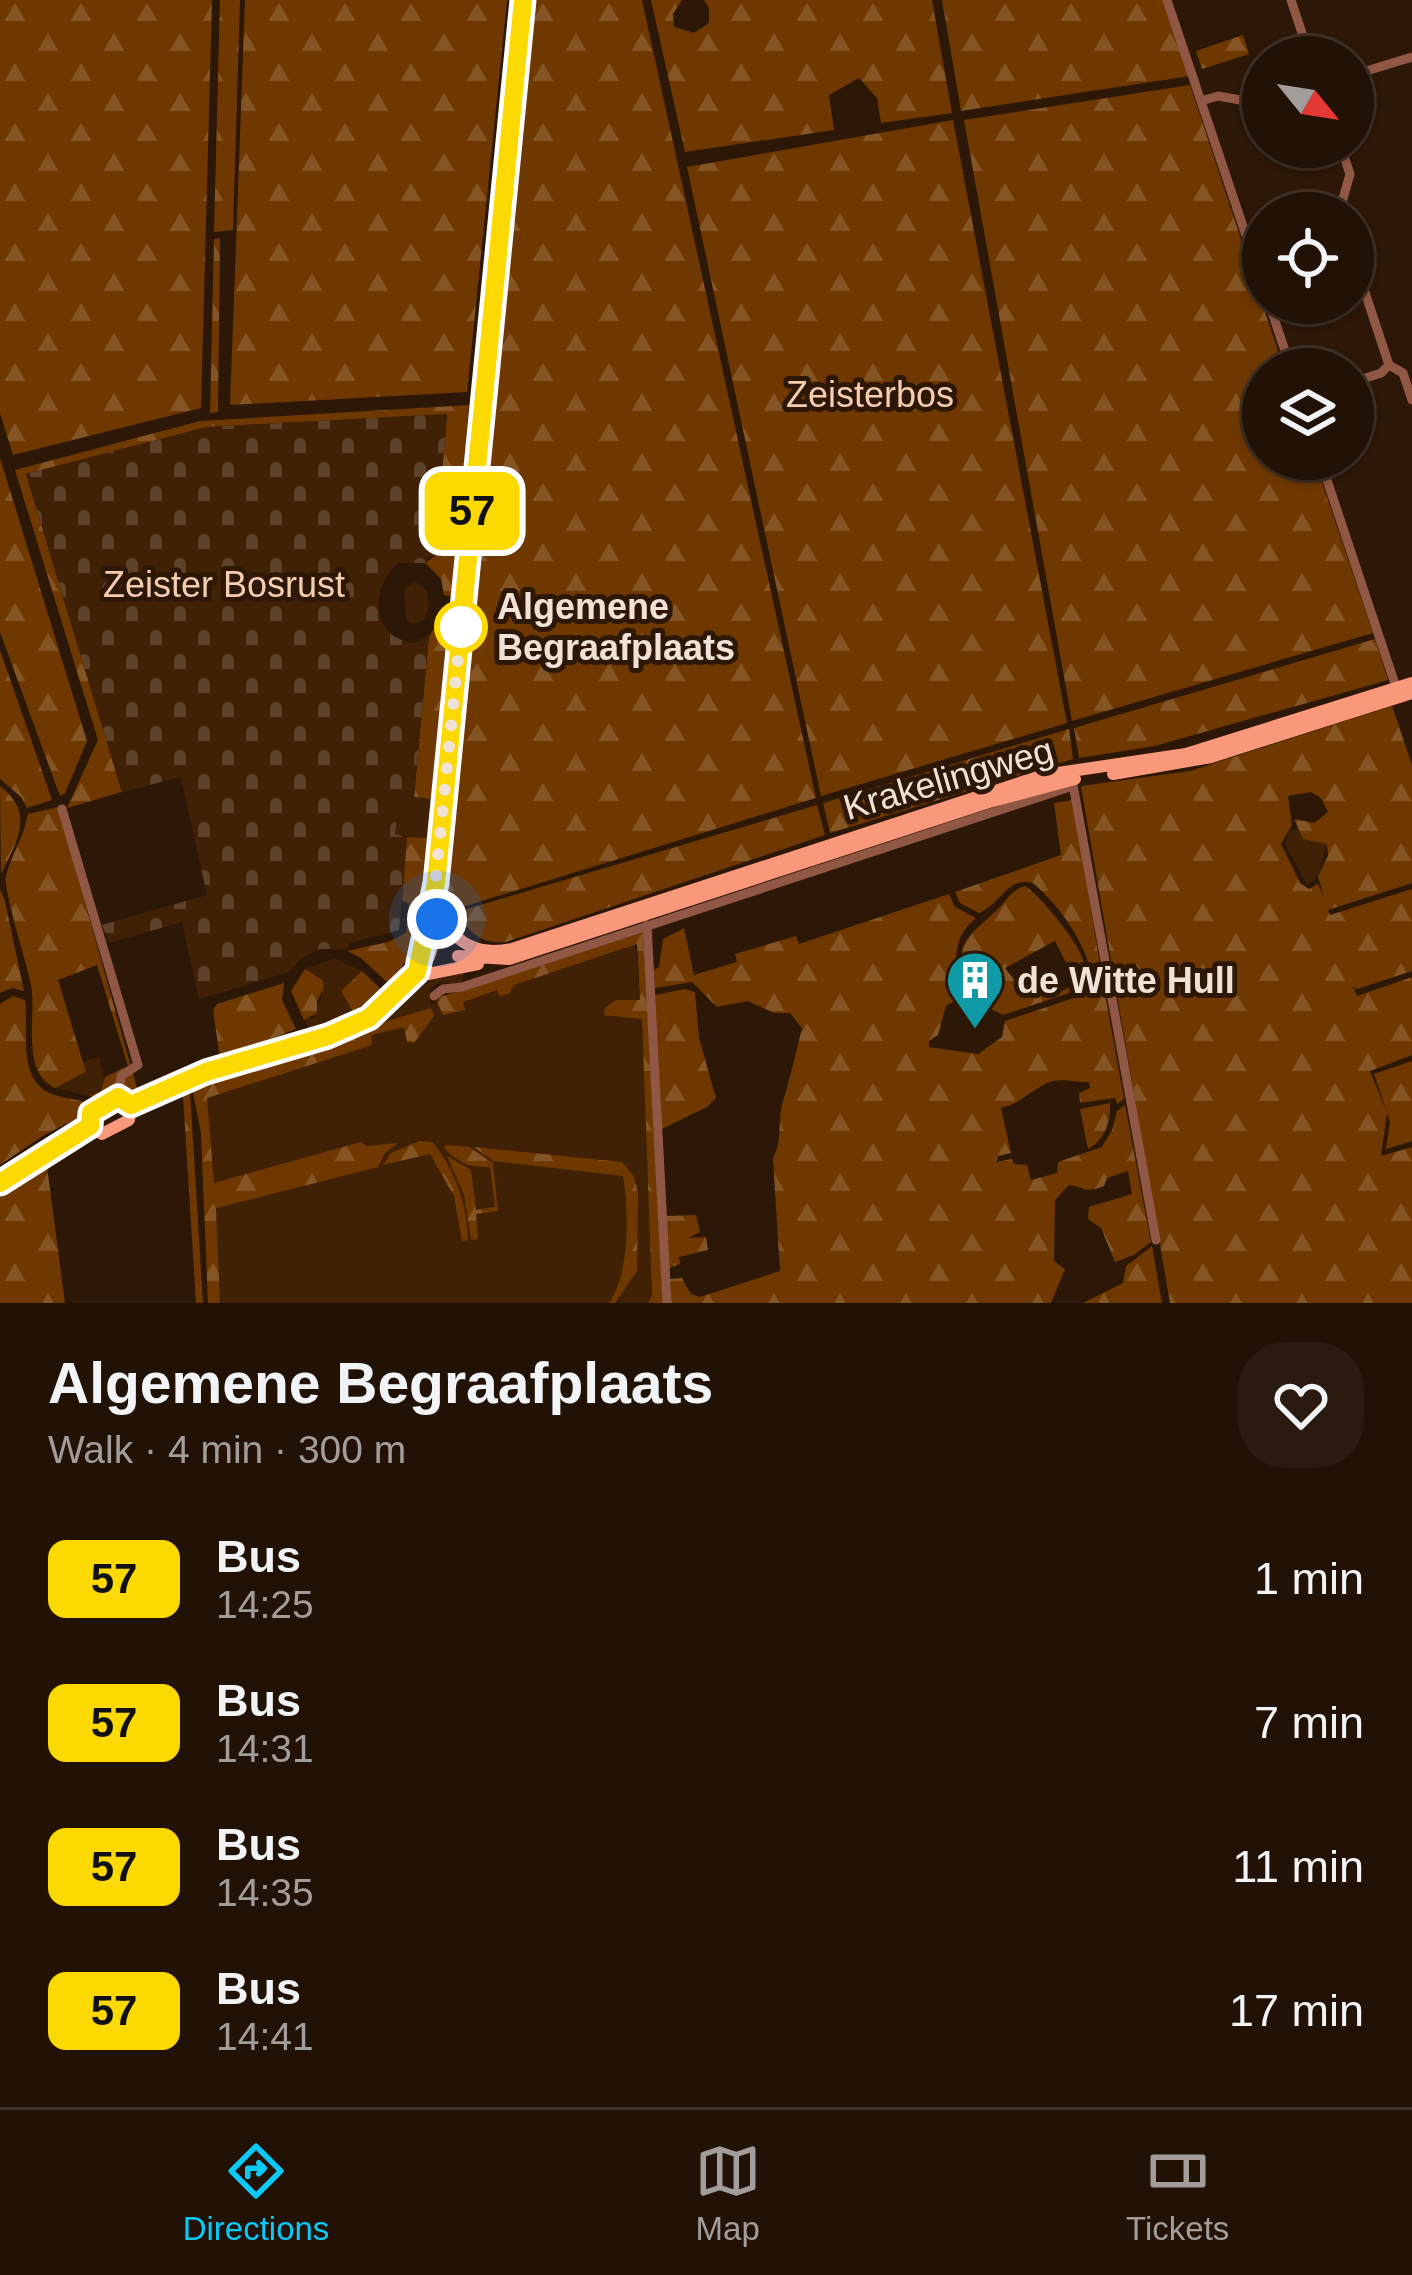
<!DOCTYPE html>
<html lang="en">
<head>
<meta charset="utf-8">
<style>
  :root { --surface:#221105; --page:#2a1a0f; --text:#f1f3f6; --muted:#a29d9a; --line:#3f3127; --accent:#0bcafa }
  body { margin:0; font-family:Helvetica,sans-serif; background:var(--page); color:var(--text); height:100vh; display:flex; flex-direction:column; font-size:45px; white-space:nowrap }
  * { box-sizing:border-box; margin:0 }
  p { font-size:39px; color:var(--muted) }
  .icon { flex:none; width:66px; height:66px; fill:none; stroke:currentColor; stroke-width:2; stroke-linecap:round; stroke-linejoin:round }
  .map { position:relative; height:1303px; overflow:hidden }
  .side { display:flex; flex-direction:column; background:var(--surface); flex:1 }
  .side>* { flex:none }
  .badge { padding:0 24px; border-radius:18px; font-size:42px; line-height:78px }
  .needle { width:78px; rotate:120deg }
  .buttons { position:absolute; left:1242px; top:36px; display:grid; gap:24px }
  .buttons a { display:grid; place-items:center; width:132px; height:132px; border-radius:50%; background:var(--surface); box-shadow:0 3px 9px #0004,0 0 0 3px var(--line); font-size:60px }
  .you { position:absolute; width:60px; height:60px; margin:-30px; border:9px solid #fff; border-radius:50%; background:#1a73e8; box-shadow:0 0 0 18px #1a73e833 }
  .map>.badge { position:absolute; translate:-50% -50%; box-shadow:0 0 0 6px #fff }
  .round { display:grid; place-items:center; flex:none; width:126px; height:126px; border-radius:48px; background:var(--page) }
  .head { display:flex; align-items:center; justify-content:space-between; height:204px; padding:0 48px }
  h1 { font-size:57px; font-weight:800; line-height:90px }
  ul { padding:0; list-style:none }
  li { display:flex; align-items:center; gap:36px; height:144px; padding:0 48px }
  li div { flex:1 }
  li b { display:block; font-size:45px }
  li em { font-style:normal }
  li .badge { min-width:132px; font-weight:700; text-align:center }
  .dock { display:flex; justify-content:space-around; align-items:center; height:168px; border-top:3px solid var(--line); background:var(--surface); font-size:33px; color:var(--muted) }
  .dock a { display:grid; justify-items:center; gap:6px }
  .dock .selected { color:var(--accent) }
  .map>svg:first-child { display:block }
  .green { fill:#412105 }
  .forest { fill:url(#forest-firs); fill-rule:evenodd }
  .cemetery { fill:url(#cemetery-stones) }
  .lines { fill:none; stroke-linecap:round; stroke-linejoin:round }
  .minor { stroke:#915745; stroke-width:9 }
  .major { stroke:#f9987a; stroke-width:12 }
  .line-casing { stroke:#fff; stroke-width:27 }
  .line { stroke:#fcd900; stroke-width:18 }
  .walk { stroke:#f1e2d8; stroke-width:12; stroke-dasharray:0 21.6 }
  .stop-dot { fill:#fff; stroke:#fcd900; stroke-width:6 }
  .labels { text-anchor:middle; stroke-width:10; stroke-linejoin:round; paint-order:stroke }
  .park-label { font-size:36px; fill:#f6ccaf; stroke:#2d1707 }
  .stop-label { font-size:36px; font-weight:bold; fill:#f1e2d8; stroke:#2d1707; text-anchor:start }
  .street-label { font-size:36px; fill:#f1e2d8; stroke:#2d1707 }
  .poi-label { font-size:36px; font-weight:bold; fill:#f1e2d8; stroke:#2d1707; text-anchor:start }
</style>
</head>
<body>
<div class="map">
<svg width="1412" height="1303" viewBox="0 0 1412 1303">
  <defs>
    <pattern id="forest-firs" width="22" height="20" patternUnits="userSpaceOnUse" patternTransform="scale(3)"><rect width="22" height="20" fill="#6f3800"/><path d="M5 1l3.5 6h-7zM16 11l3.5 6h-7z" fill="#845424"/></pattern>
    <pattern id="cemetery-stones" width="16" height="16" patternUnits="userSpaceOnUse" patternTransform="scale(3)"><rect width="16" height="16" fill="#412105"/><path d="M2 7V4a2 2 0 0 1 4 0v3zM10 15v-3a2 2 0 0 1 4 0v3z" fill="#5d4129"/></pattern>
  </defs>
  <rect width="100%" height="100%" fill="#2d1707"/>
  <!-- green -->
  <path class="green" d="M414,581L427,590L429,608L424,620L413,624L406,620L404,590Z
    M400,796L431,799L427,838L395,835Z
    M1298,828L1303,839L1327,844L1318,876L1307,885L1285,844L1289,832Z
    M634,935L642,1018L652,1294L648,1303H208L201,1133L192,1087L238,1066L359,1031L393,1011L438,973L466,968L461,984L440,982L430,989L431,1007L440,997Z
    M334,958L362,971L341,991L353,1012L309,1028L304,1020L314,1017L324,988L305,969Z
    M99,1057L105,1080L99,1093L89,1096L55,1088L85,1073L82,1062Z"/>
  <!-- forest -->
  <path class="forest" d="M0,0H212L201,408L13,455L0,413Z
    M220,0H240L233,230L214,232Z
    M245,0H507L467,392L230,405Z
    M512,0H516L478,399L473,398Z
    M528,0H642L816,798L446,912L440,894Z
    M651,0H682L673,14L674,27L694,33L709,23V8L704,0H932L952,113L881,123L877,98L859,78L829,95L834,130L685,152Z
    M942,0H1164L1190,76L961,111Z
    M1243,35L1249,54L1202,69L1196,51Z
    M1190,85L1284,369H1263V459H1314L1373,633L1072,721L964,120Z
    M953,120L1067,723L821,796L687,167Z
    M220,238L218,412L210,413L214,239Z
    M469,405L451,596L444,595L441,579L425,563L435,556L447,414L207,427L26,474L122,792L67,808L98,740L15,470L200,421Z
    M0,458L87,741L65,793L60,796L0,632Z
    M449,613L431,799L414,797L429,636L443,614Z
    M1375,639L1388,680L1155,746L1079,758L1074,728Z
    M0,650L52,800L27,808L21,797L0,779Z
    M1392,706L1412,765V883L1328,910L1330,915L1412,889V971L1357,989L1353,987L1357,996L1412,977V1055L1370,1071L1387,1113L1381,1156L1412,1147V1303H1170L1081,786L1190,771ZM1311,792L1321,798L1328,812L1314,823L1294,819L1303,839L1327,844L1328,856L1318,876L1324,898L1318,884L1309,889L1300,883L1281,844L1292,825L1288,796Z
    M1069,729L1073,759L830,833L823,803Z
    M0,786C35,813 18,840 1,874Z
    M1073,800L1103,983L1093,985C1090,948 1061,907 1033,883C1007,876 1001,904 979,913L960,903L955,892L1061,855L1054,803Z
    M817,805L825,835L506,942C470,945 472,922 447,915Z
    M58,807L137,1088L99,1098L89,1096L101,1091L105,1077L128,1066L97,965L58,980L86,1072L55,1088C20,1072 37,1017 31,985C27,964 3,890 6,876C11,855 24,837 28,814Z
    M407,837L427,838C423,890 424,942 390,985L361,958L347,951L388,942L406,933L409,903L402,901Z
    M1025,886C1040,895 1076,940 1082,957C1086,966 1086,977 1087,987L1003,1015L966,996C959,942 956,947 996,911C1007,901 1010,890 1025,886ZM1055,941L1077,984L1048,997L1025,993L1005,968Z
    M0,889L5,901L24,991L12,988L0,993Z
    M949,894L955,907L976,918C949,940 956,967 960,997L946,1006L938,1035L929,1041V1047L978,1054L1002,1037L1005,1021L1104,988L1124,1099L1117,1104L1115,1098L1080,1103L1079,1093L1090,1088L1089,1082C1075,1083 1061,1077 1047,1083C1030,1091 1023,1102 1001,1108L1011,1153L998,1156L996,1162L1012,1159L1014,1164L1027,1165L1031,1180L1057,1173L1058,1162L1102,1147L1112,1130L1117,1111L1125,1105L1151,1242L1134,1255L1115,1262L1101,1228L1088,1219L1089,1207L1132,1194L1128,1171L1107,1178L1104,1186C1084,1194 1085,1187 1069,1185L1055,1200L1054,1261L1065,1269L1051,1303H671L670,1279L682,1278L691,1294L700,1297L780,1271L773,1158C783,1141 777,1120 783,1101C790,1078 796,1053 802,1028L790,1013H774L748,1001L717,1007L692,982L655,988L654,970L659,967L663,939L684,928L694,975L737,962L735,954L796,936L799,944Z
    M643,932L663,1303H648L652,1294L642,1019L604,1015L605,1008L616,1000H640L637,944L514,985L509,994L500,996L497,990L463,1002L465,1010L443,1015L437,1002L440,997Z
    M305,969L322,980L324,988L317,1001V1013L304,1020L291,991Z
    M362,971L383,991L353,1012L341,991Z
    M284,983L282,1000L296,1029L220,1059L213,1010L217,1004Z
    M685,989L695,992L699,1038L716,1098L707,1107L662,1129L655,995Z
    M13,996L25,1000C29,1032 16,1083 55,1095C69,1100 79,1098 92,1106L90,1112L44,1135L0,1165V1004Z
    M431,1008L434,1016L414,1043L407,1042L404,1027L371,1035L372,1045L207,1098L214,1183L361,1142L366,1146L398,1143L385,1153L378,1167L216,1208L220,1303H208L201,1133L192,1087L238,1066Z
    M1412,1061V1141L1386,1149L1390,1122L1374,1074Z
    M190,1091L203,1303H196L183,1096Z
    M1110,1103C1111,1121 1105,1140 1088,1149L1080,1109Z
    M420,1141L432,1142C454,1166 468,1208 468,1240L462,1241L454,1196L430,1154L383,1165L391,1153Z
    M446,1145L469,1147L493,1163L498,1211L476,1214L478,1239L471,1240L464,1195L447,1156L471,1170L476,1210L495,1207L490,1167C471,1168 458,1163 444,1148Z
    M474,1147L622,1162L634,1177L638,1193L637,1271L615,1303H609C630,1274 629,1211 623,1176L493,1161Z
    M46,1159L65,1303H0V1188Z
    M696,1215L700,1232L688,1238L706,1237L708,1250L679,1257L680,1264L669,1268L666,1216Z
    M1152,1246L1162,1303H1083L1123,1283L1126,1266Z"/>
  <!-- cemetery -->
  <path class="cemetery" d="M447,414L435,557L429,556L425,563H399C369,587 370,638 414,643L429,636L414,797L400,796L395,834L407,837L399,930L350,943L347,949H320L301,959L289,972L199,999L182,922L109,943L102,925L207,895L181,777L122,792L26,474L207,427Z"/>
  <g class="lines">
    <!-- minor -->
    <path class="minor" d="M1167,0L1263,286
      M1291,0L1310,57
      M1353,75L1412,57
      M1201,101L1218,96L1263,104
      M1339,213L1350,174L1341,147
      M1353,256L1389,365L1381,373L1353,382
      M1269,303L1291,369
      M1389,365L1403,373L1412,400
      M1320,459L1398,693
      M1073,785L1156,1240
      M62,809L138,1065L121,1076L118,1098
      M647,925L667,1303
      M434,996L443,989L462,987L1073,786"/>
    <!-- major -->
    <path class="major" d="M1113,774L1211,757L1412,693
      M443,912C452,944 479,956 512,949L1044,775L1186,754L1412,683
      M458,956L509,959L989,802L1075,779
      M423,975L478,964
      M328,1036L380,1010L429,957L438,929L436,876L523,0
      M131,1105L206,1072L333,1036
      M90,1126L89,1117L97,1106L118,1098L131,1105
      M90,1126L102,1134L129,1120L131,1105
      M0,1183L90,1126"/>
  </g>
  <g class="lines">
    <defs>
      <path id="line" d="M0,1183L90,1126L91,1113L118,1097L131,1105L206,1072L328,1036L369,1018L417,972L436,883L523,0"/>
    </defs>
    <!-- line casing -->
    <use href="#line" class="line-casing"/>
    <!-- line -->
    <use href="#line" class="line"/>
    <!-- walk -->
    <path class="walk" d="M437,919L436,876L461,627"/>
  </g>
  <!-- icons -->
  <defs>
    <symbol id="building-pin" viewBox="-11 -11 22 30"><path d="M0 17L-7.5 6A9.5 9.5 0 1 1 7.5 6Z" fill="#0f9aa8" stroke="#2d1707"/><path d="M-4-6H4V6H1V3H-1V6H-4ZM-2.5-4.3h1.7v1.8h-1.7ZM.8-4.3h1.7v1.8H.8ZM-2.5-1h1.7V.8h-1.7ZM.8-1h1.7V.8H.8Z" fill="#fff"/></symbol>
  </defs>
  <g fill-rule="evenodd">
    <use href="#building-pin" x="942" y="947" width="66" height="90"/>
  </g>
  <!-- markers -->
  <circle class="stop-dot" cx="461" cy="627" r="24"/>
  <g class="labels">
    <!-- park labels -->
    <g class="park-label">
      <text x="870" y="407">Zeisterbos</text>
      <text x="224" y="597">Zeister Bosrust</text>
    </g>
    <!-- stop labels -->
    <g class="stop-label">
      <text x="497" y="619">Algemene<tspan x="497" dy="41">Begraafplaats</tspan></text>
    </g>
    <!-- street labels -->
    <g class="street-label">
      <text transform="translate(948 778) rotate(-16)" y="13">Krakelingweg</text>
    </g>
    <!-- poi labels -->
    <g class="poi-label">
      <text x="1017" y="993">de Witte Hull</text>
    </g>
  </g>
</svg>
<div class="buttons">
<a><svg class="needle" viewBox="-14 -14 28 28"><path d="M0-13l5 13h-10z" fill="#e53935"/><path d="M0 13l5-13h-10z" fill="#a29d9a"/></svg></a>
<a><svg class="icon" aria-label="locate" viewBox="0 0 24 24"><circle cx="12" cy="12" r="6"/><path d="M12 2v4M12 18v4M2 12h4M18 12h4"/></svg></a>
<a><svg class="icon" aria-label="layers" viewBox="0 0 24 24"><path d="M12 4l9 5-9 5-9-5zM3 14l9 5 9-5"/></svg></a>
</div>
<div class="you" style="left:437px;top:919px"></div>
<b class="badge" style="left:472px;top:511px;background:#fcd900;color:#111">57</b>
</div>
<section class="side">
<div class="head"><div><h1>Algemene Begraafplaats</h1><p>Walk · 4 min · 300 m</p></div><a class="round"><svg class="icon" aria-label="heart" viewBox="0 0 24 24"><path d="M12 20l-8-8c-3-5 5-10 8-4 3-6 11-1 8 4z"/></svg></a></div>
<ul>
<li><span class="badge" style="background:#fcd900;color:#111">57</span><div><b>Bus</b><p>14:25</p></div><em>1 min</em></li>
<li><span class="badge" style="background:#fcd900;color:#111">57</span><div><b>Bus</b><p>14:31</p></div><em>7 min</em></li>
<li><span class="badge" style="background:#fcd900;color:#111">57</span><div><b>Bus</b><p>14:35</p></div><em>11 min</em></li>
<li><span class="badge" style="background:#fcd900;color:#111">57</span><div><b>Bus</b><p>14:41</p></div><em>17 min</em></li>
</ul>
</section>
<nav class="dock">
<a class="selected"><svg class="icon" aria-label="directions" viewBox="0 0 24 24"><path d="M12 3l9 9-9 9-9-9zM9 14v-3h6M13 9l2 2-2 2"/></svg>Directions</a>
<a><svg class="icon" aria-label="map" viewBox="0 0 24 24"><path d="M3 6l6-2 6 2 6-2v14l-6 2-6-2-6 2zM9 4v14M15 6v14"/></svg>Map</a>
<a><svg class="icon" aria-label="tickets" viewBox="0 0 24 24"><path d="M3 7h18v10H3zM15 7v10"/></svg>Tickets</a>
</nav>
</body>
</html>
